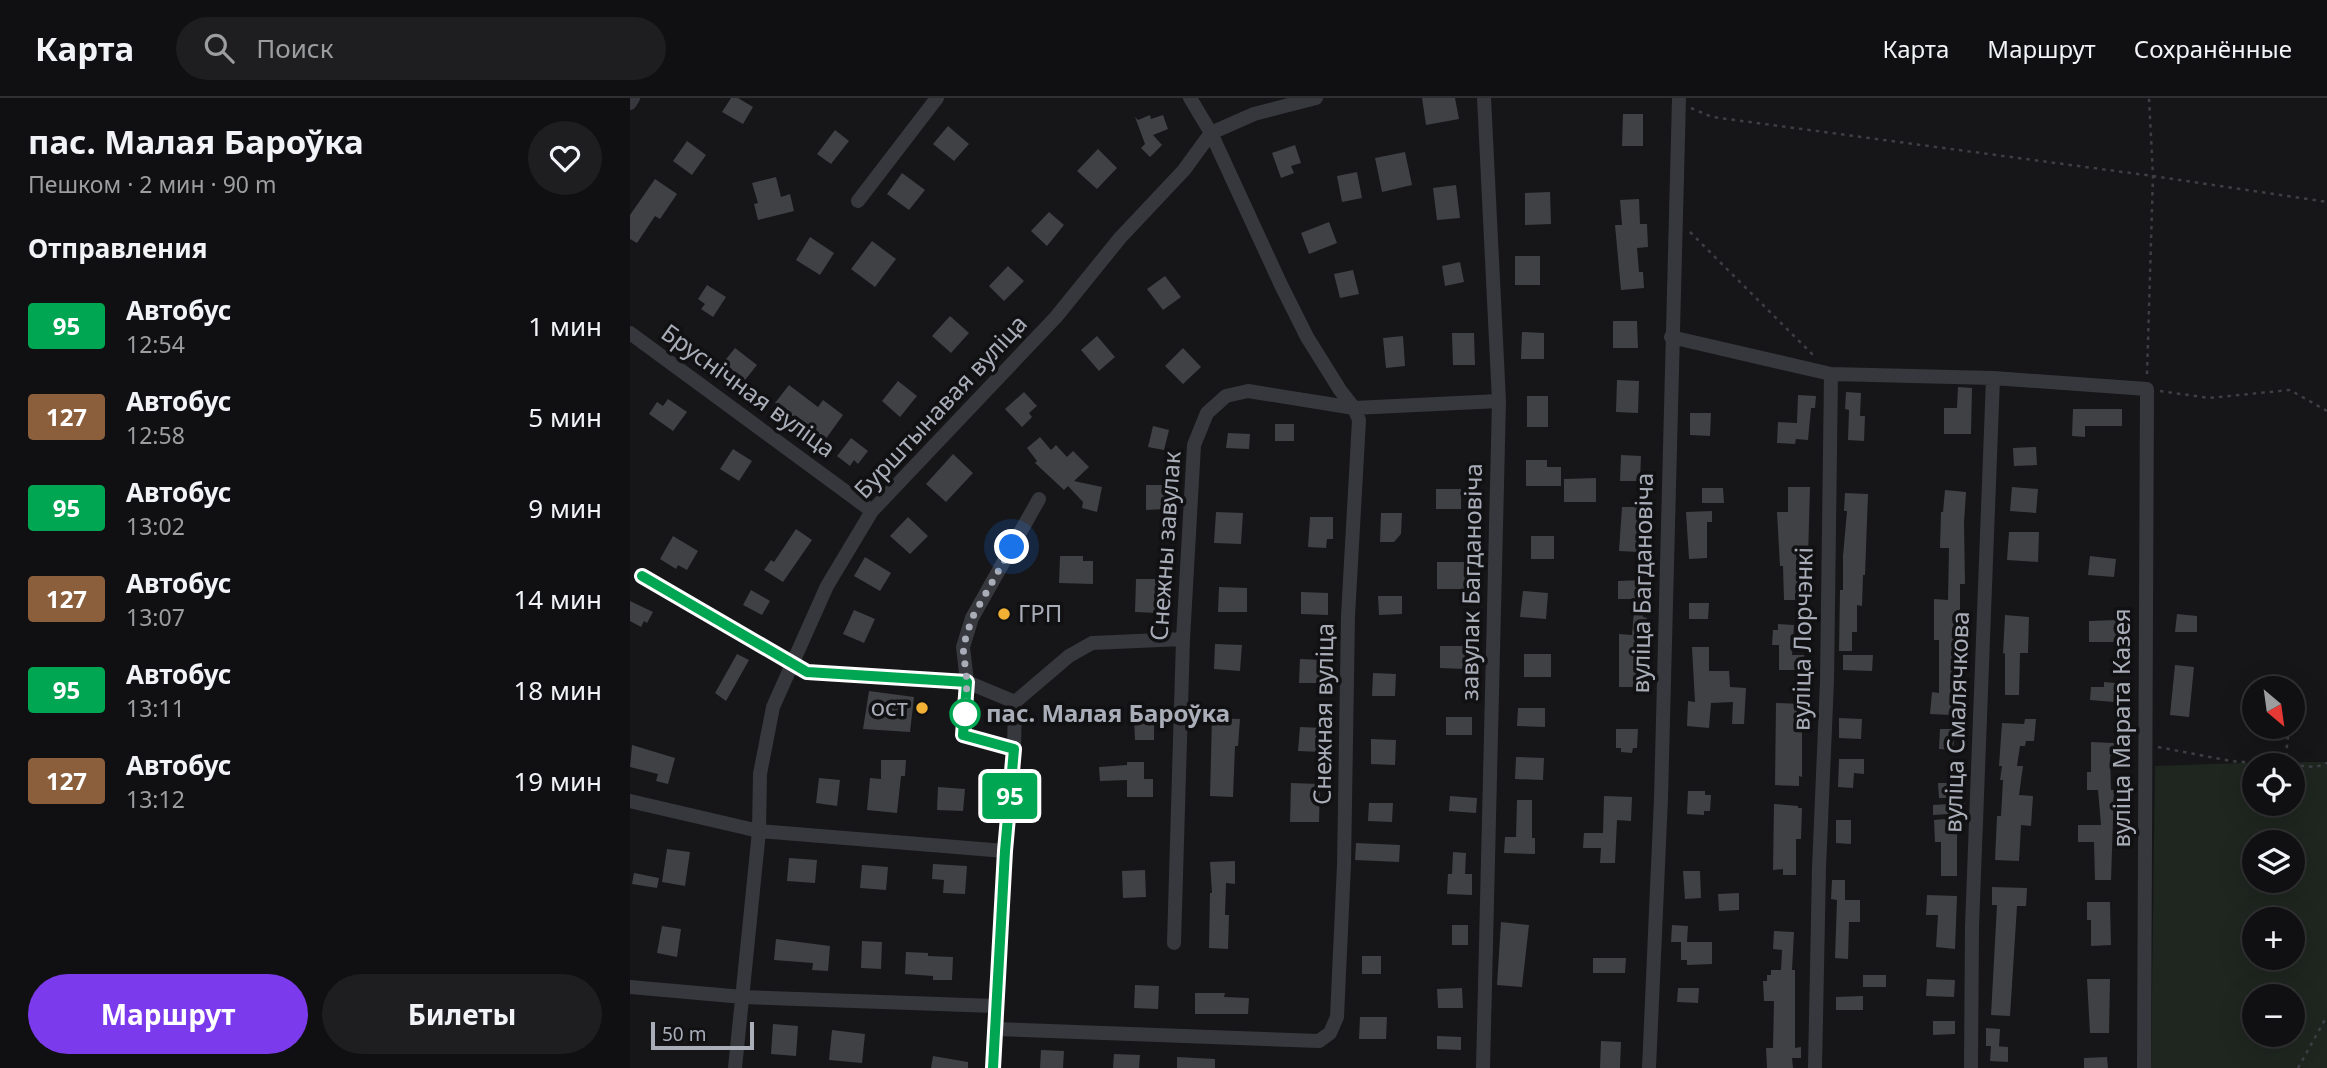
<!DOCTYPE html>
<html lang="ru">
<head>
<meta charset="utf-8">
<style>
  :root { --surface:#101012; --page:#1e1e20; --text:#f1f3f6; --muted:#9c9d9f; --line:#303032; --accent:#7c3aed }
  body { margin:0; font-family:"Noto Sans",sans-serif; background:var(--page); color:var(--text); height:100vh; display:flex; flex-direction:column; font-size:26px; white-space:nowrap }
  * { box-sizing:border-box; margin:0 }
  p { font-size:23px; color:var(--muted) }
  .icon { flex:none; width:38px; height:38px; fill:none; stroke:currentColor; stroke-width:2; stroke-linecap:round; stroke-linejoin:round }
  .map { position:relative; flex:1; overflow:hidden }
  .drawer { display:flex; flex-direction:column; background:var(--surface); width:630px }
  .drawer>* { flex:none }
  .badge { padding:0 14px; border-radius:5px; font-size:24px; line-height:46px }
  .needle { width:46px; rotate:151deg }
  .buttons { position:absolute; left:1612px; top:578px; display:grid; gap:14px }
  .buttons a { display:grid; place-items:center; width:63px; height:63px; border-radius:50%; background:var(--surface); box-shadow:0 7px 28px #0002,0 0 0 2px var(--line); font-size:35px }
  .scale { position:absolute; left:21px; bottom:18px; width:103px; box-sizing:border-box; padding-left:7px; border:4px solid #a8adb8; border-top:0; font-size:19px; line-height:24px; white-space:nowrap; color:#a8adb8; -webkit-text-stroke:5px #111113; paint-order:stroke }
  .you { position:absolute; width:35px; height:35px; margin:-18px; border:5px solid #fff; border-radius:50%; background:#1a73e8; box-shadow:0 0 0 10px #1a73e833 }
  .map>.badge { position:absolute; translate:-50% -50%; box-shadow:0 0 0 4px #fff }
  h2 { padding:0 28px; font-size:26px; line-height:63px }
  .round { display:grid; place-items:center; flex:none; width:74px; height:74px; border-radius:37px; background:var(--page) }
  .headline { display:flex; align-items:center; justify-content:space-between; height:119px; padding:0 28px }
  h1 { font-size:33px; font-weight:700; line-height:52px }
  .cta { display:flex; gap:14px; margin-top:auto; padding:14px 28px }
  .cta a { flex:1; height:80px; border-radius:42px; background:var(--accent); color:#fff; font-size:28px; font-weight:700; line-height:80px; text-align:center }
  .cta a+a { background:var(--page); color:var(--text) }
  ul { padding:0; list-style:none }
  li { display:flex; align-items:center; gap:21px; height:91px; padding:0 28px }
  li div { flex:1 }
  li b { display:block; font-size:26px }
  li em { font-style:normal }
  li .badge { min-width:77px; font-weight:700; text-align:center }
  header { display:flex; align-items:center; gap:42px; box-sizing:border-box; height:98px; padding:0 35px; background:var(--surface); border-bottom:2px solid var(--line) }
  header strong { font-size:33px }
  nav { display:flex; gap:38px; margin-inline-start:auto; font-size:24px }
  .search { width:490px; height:63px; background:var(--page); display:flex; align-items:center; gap:18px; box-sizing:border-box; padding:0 24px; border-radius:38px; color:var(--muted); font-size:26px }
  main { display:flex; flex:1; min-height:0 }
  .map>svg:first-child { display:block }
  .green { fill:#1e261f; fill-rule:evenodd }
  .building { fill:#404145 }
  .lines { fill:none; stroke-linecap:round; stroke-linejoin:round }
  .path { stroke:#3d3f44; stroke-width:2.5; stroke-dasharray:3.5 5; stroke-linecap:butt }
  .minor { stroke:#37383d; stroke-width:14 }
  .line-casing { stroke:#fff; stroke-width:16 }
  .line { stroke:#00a651; stroke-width:10 }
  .walk { stroke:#a8adb8; stroke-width:7; stroke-dasharray:0 12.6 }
  .poi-dot { fill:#f2b134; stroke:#111113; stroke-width:2.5 }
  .stop-dot { fill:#fff; stroke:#00a651; stroke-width:3.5 }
  .labels { text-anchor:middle; stroke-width:7; stroke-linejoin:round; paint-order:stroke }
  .street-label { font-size:24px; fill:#a8adb8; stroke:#111113 }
  .poi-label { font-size:24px; fill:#a8adb8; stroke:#111113; text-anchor:start }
  .stop-label { font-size:24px; font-weight:bold; fill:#a8adb8; stroke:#111113; text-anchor:start }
</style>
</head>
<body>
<header>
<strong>Карта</strong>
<div class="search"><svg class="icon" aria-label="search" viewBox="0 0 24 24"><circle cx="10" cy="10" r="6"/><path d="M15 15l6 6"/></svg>Поиск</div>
<nav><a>Карта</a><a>Маршрут</a><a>Сохранённые</a></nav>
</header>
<main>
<section class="drawer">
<div class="headline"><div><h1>пас. Малая Бароўка</h1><p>Пешком · 2 мин · 90 m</p></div><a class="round"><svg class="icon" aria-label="heart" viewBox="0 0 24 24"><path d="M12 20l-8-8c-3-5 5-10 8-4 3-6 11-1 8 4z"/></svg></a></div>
<h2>Отправления</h2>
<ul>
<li><span class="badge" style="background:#00a651;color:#fff">95</span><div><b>Автобус</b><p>12:54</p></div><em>1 мин</em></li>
<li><span class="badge" style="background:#8b5e3c;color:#fff">127</span><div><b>Автобус</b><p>12:58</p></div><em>5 мин</em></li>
<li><span class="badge" style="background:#00a651;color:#fff">95</span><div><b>Автобус</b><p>13:02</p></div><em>9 мин</em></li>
<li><span class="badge" style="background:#8b5e3c;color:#fff">127</span><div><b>Автобус</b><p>13:07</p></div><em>14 мин</em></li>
<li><span class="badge" style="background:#00a651;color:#fff">95</span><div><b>Автобус</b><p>13:11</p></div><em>18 мин</em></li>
<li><span class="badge" style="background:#8b5e3c;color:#fff">127</span><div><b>Автобус</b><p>13:12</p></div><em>19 мин</em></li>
</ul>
<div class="cta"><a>Маршрут</a><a>Билеты</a></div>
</section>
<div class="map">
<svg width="1697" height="970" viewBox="0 0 1697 970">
  <rect width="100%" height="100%" fill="#161618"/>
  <!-- green -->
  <path class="green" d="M1641,664H1697V970H1521L1525,668ZM1624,667H1662V705H1624ZM1624,744H1662V782H1624ZM1624,821H1662V859H1624ZM1624,898H1662V936H1624Z"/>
  <!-- building -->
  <path class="building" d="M101,0H108L123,9L113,26L92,14Z
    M792,0H825L829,21L796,27Z
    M993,16H1013V48H992Z
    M520,17L521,21L533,17L538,31L523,37L532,47L520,59L511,50L515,46L505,19L508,22Z
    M318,28L339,46L324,63L303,46Z
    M205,32L219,43L201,66L187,56Z
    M57,43L76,57L62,77L43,63Z
    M665,47L671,65L661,68L664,75L651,80L642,55Z
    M468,51L487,70L467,91L447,73Z
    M775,54L782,87L752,94L745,60Z
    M727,74L732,100L712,104L707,78Z
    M272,75L295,92L279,112L257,96Z
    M146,79L151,99L160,96L164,113L128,122L124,106L128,105L122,85Z
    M25,81L47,96L30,121L25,118L7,145L0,141V117Z
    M826,87L830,120L807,122L803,90Z
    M920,94L921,126L895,127V95Z
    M1009,101L1010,126H1017L1018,149L1007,150L1009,174H1013L1014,190L991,192L985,127H992L990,102Z
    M419,114L434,127L417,148L401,133Z
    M699,124L707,145L679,156L671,135Z
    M180,139L204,155L190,177L166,162Z
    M242,143L266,161L245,189L221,171Z
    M885,158H910V187H885Z
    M830,164L834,184L815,188L812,168Z
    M378,168L394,183L374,203L359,188Z
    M723,172L729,196L710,200L704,176Z
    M535,178L551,199L533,212L517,191Z
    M77,187L96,199L83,219L71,211L75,206L68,201Z
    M320,218L339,235L321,255L302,238Z
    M983,223H1007L1008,250H983Z
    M892,234L914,235V261H891Z
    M822,235H844L845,267H823Z
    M467,238L485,259L469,273L451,252Z
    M773,238L775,268L756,270L753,240Z
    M105,250L127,267L115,282L93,265Z
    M553,250L571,269L553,286L535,268Z
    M987,282L1009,283L1008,315L986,314Z
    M268,283L287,298L270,319L252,303Z
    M159,287L188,309L193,302L213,317L195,342L145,305Z
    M1328,289L1342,290L1341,336H1314V310H1327Z
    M394,294L407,308L399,315L402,319L392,329L375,311Z
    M1216,294L1231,295L1230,318H1235L1234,343L1218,342L1219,312L1215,311Z
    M1168,297L1186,298L1185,310H1181L1178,342L1166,341L1165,346L1147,345L1148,324L1167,325Z
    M897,298H918V329H897Z
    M38,301L57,314L43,333L19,316L27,304L33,308Z
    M1443,311H1492V328H1455V339L1442,338Z
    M1060,315H1081L1080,338L1060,337Z
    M645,326H664V343H645Z
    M523,328L539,332L534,352L518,349Z
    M598,335L620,336L619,351L596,350Z
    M410,339L421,352L426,347L437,359L443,353L459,369L444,383L472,389L467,414L452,410L453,404L438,388L434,392L405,365L407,363L397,350Z
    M221,340L238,353L228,366L224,362L220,368L207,358Z
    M1406,349L1407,367L1384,368L1383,350Z
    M103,351L122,363L109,383L90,371Z
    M323,356L343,375L316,404L296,386Z
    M991,357L1011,358L1010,383H990Z
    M896,362H917V369H931V388H896Z
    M966,380V404H934V381Z
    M516,387H535V411L516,412Z
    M1158,389H1180L1177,495H1165V502H1154L1153,468H1150L1147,414H1158Z
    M1382,389L1408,391L1406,415L1380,413Z
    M1072,390H1093L1094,405H1072Z
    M806,391H831V411H806Z
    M1315,392L1336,394L1334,425L1335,486H1330V530L1336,529L1337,540L1334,576H1323L1321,617L1300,616L1302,594L1309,595V542H1304V501L1318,502L1319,450H1310L1311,414H1313Z
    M1215,395L1238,396L1235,477H1233L1232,508L1227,507V534H1222V553H1209L1210,492H1213V458L1217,413H1214Z
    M992,409H1012L1009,454L989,453Z
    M1082,413V424H1077V460L1059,461L1056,414Z
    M586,414L613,415L611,446L584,445Z
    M751,415H772L771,436L764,444H750Z
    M278,419L298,438L280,456L260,438Z
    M680,419H703V441H697L696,450L678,449Z
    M166,431L182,442L153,484L134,472L141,462L144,464Z
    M1379,434H1409L1408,464L1377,462Z
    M43,438L68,453L57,472L48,467L46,471L30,461Z
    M901,438H924V461H901Z
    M430,458H453V463H463V486L429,485Z
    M1460,458L1486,461L1484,479L1458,477Z
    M235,459L261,475L250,493L224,478Z
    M807,464H836V491H807Z
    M506,481H530L529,515L505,514Z
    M1013,482V519L1017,520L1014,558H1012V589H989V536L1002,537L1005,501H988V483Z
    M589,489L617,490V514H588Z
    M121,492L140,503L132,517L113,507Z
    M893,493L918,495L916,521L890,519Z
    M671,494L698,495V517L671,516Z
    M748,498H772V516L749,517Z
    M0,503L23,514L17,525L14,523L11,529L0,523Z
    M1059,505H1079L1078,521H1059Z
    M224,512L245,521L234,545L213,536Z
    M1547,516L1567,518V534H1545Z
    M1375,517L1399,519L1398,555H1390L1389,597H1375V555L1373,556Z
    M1487,522V544H1459V523Z
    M1148,526L1164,527L1162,557H1174V572H1149V547H1142L1143,532H1148Z
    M585,546L612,547L610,573L584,571Z
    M810,548H835V571L810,570Z
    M1062,549H1079V573H1099L1100,589L1116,590L1114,626H1102L1103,604L1081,605L1079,630L1057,628L1058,603L1065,604Z
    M107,556L119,562L96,603L85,595Z
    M894,556H921V579H894Z
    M1213,557H1243L1242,573L1213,572Z
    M670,561L693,562L692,585H669Z
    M1545,567L1564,569L1559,619L1540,617Z
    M743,575L766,576L765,598H742Z
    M1165,580H1178L1177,601H1164Z
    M1474,584L1485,585L1484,604L1460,602L1461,589H1474Z
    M239,593L284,599L280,634L233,631Z
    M1146,605L1172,606V679L1169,678V688L1145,687Z
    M888,610H915V629L887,628Z
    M816,619H842V637H816Z
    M582,620L610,621L608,648H605L603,699L580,698Z
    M1209,620L1232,621L1231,641L1209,640Z
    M504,621H524V642H505Z
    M1395,621H1406L1404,643H1396L1395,648H1390L1387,668H1393L1389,697L1403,698L1401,728L1391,727L1389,763L1365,762L1367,718H1371L1373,682H1370L1372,668H1369L1372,625L1394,626Z
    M670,629L693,630L692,654L668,653Z
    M986,631H1008L1007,650H1003L1002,655L991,654V650H986Z
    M1310,631H1325L1323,652L1309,651Z
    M741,641L766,642L765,667L741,666Z
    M1461,644L1484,645L1483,658H1480L1481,692H1484L1481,782H1465L1464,744H1448V727H1471L1468,692H1457V674H1461Z
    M2,647L45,660L38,686L26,683L28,676L0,669Z
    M886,659L914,660L913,682L885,681Z
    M1209,661H1234V676L1224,675L1223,690L1208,689Z
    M251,662H276L275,678H271L267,715L237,712L240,680L251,681Z
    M497,664H514V681H523V699H497V682L470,683L469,669L497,667Z
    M189,680L210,682L207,708L186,705Z
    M661,685L690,686L689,724H660Z
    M1308,685H1330V700H1309Z
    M308,689L335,691L333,713L307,712Z
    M1058,693H1075V697H1081L1080,713H1074V717L1057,716Z
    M820,698L847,700L846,715L819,713Z
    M974,698L1002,699L1001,723L987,722L985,765H970L971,750H953L954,735H973Z
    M887,702H902V740H905V756L874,755L875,739H886Z
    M739,705H763L762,724L738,723Z
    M1335,705V715L1303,717V707Z
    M1144,706L1168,708V710H1172L1171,741H1166V777H1153V771L1143,772Z
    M1327,720V778H1311V744H1305L1304,722Z
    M1206,722H1221V746L1206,745Z
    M726,745L770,747L769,764L725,762Z
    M37,751L60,754L55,788L32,784Z
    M823,754L836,755L835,776H842V797L817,796L818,776H822Z
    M159,760L187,762L185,785L157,783Z
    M605,763V786L596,785L595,817H599L598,851L579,850L580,795H582L580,764Z
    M303,766L337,768L335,796L313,795L314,782L302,781Z
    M232,767L258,769L256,792L230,790Z
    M515,772L516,799L493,800L492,773Z
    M1053,773H1070L1071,800L1055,801Z
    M4,775L29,780L27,790L2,786Z
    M1202,782H1215V802H1230V824H1219L1218,861L1205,860L1207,802L1201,801Z
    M1362,789L1397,790L1396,808H1387L1380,918L1361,917L1367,807H1362Z
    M1109,795V812L1089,813L1088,796Z
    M1297,797L1327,798L1325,851L1306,849L1308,817H1296Z
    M1457,804H1480L1481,847L1461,848V822H1457Z
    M871,824L899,827L892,889L867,887Z
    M822,827H838V847H822Z
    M1042,827L1058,828L1057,844H1082V866L1057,867V862H1051V844H1056H1041Z
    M32,828L51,831L47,859L27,855Z
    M1144,833L1164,834L1162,872H1165V950L1171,949V960H1162L1163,970H1137L1136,950H1143L1144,903H1134L1133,883H1137V877H1141V872H1151L1152,852L1143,851Z
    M146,841L200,848L198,873L182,872L183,865L144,862Z
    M232,843L252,844L251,871L231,870Z
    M276,854L298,855V858L323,859L322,882H303V878L275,876Z
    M732,858H751V876H732Z
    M963,860H996L995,875H963Z
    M1233,877H1256V889H1233Z
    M1297,881L1325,882L1324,899L1296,898Z
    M1457,881H1480L1479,935H1460Z
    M505,887L529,888L528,911L504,910Z
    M832,890L833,910H808L807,891Z
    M1048,890H1069L1068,905L1047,904Z
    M565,895H595L594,899L619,900L618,916H565Z
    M1233,898V912H1206V899Z
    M730,919H757L756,941H729Z
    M1303,923H1325V936L1303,937Z
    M143,926L168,928L166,958L141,956Z
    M1356,930L1370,931L1369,949L1364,948L1378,949V964L1360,963L1361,948H1356Z
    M202,932L235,936L232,965L199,962Z
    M807,938L831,939V952L807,951Z
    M971,943L991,944L990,970H970Z
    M411,952L434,953L433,970H410Z
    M484,956L510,957L509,970H483Z
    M303,958L338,964V970H301Z
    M547,959L585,961V970H547Z
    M1477,959L1478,970H1454V960Z"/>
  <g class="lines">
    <!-- path -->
    <path class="path" d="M1061,10L1082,19L1523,78L1697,104
      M1060,134L1184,258
      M1517,276L1523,78L1519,0
      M1530,293L1579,300L1660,292L1697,313
      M1528,649L1601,663L1653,667
      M1655,667L1659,629
      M1662,667L1686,669L1697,665
      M1668,970L1697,918"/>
    <!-- minor -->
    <path class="minor" d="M0,5L3,0
      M228,103L307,0
      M0,235L242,413
      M1041,239L1201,276L1197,583L1189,770L1185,970
      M1201,276L1363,280L1517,291L1514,970
      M12,478L177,574L337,584L385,604L384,651L375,753L363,970
      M385,604L439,558L462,545L553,541
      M384,651L333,637L337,584L333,549L342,520L409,401
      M0,703L129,733L375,753
      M544,845L553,541L564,347L577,315L596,298L618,293L724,310L869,303
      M0,889L113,899L365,908
      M365,931L689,943L700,935L707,919L714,767L718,518L729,322L724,310L710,292L677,239L651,187L581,35L560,0
      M105,970L129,733L130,676L143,609L197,488L242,413L426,219L490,140L554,72L581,35L624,16L686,0
      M853,970L869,303L854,0
      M1019,970L1031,700L1049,0
      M1341,970L1342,828L1363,280"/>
  </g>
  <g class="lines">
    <defs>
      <path id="line" d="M12,478L177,574L337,584L333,637L384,651L375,753L363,970"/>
    </defs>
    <!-- line casing -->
    <use href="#line" class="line-casing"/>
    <!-- line -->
    <use href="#line" class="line"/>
    <!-- walk -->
    <path class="walk" d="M335,616L337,584L333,549L342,520L382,449"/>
  </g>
  <!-- markers -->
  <g class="poi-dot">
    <circle cx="374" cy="516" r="7"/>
    <circle cx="292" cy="610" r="7"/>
  </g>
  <circle class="stop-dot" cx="335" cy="616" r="14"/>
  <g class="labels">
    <!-- street labels -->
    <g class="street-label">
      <text transform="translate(118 293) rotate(36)" y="8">Бруснічная вуліца</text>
      <text transform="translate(311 309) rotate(-47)" y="8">Бурштынавая вуліца</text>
      <text transform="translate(536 448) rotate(-86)" y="8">Снежны завулак</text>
      <text transform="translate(842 484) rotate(-89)" y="8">завулак Багдановіча</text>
      <text transform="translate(1013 485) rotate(-89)" y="8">вуліца Багдановіча</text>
      <text transform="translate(1173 541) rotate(-89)" y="8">вуліца Лорчэнкі</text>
      <text transform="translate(694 616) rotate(-89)" y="8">Снежная вуліца</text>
      <text transform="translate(1327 624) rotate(-88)" y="8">вуліца Смалячкова</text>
      <text transform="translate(1492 630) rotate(-90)" y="8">вуліца Марата Казея</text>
    </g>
    <!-- poi labels -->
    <g class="poi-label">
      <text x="388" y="524">ГРП</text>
      <text x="278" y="618" text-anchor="end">ост</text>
    </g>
    <!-- stop labels -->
    <g class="stop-label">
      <text x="356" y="624">пас. Малая Бароўка</text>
    </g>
  </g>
</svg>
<div class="buttons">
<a><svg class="needle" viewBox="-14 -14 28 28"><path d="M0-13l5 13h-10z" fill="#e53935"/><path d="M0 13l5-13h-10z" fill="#9c9d9f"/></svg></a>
<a><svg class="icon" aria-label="locate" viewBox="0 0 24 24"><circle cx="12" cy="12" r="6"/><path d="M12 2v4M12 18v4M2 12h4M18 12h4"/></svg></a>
<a><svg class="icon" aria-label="layers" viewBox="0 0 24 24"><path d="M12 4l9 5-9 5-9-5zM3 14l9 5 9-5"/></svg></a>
<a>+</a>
<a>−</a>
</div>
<div class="scale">50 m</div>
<div class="you" style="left:382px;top:449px"></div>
<b class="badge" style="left:380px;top:698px;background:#00a651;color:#fff">95</b>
</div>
</main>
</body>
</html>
